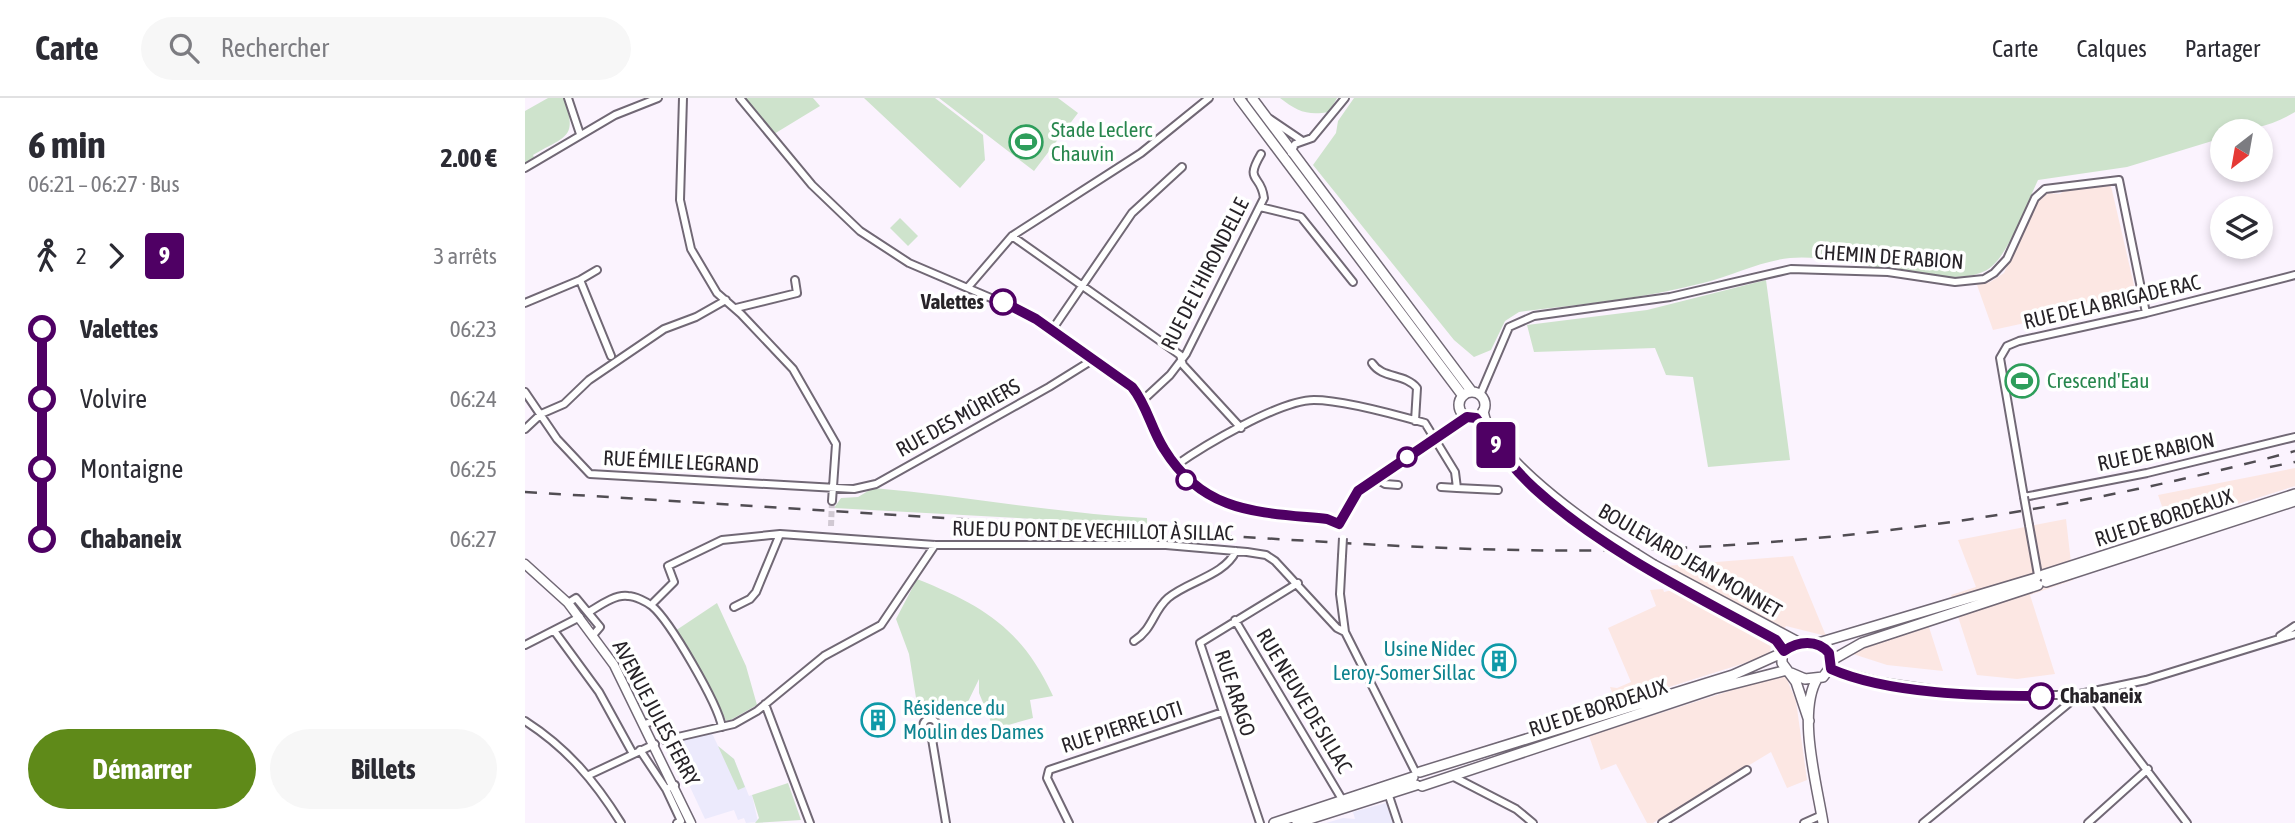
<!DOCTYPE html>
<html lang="fr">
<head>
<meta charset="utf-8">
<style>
  :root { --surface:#fff; --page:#f7f7f7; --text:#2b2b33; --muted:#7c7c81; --line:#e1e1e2; --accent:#5f8a19 }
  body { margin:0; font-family:"Asap Condensed",sans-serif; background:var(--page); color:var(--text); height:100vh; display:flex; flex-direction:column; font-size:26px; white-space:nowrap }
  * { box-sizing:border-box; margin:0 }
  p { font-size:23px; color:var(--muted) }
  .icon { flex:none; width:38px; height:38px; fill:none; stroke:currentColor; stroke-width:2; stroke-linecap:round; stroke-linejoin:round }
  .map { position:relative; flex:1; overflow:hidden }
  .details { display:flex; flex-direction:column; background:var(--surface); width:525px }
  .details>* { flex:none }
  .badge { padding:0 14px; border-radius:5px; font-size:24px; line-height:46px }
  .needle { width:46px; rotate:211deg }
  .buttons { position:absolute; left:1685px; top:21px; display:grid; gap:14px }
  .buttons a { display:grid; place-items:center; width:63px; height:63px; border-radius:50%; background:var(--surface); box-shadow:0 4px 10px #0003; font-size:35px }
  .map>.badge { position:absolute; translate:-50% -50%; box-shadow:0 0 0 4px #fff }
  .legs { display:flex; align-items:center; gap:10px; height:77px; padding:0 28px; font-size:23px }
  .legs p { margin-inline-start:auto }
  .headline { display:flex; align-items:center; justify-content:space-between; height:119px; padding:0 28px }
  h1 { font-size:38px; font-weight:700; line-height:52px }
  .button { display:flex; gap:14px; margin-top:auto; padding:14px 28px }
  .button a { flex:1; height:80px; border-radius:42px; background:var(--accent); color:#fff; font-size:28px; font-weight:700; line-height:80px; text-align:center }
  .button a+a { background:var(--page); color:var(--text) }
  ul { padding:0 28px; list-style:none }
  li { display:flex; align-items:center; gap:24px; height:70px; font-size:26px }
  li i { display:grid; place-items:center; width:10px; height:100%; margin:0 9px; background:currentColor }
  li i::after { content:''; width:18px; height:18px; margin:-9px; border:5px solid; border-radius:50%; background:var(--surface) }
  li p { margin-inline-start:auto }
  li:first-child i { background:linear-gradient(#0000 50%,currentColor 0) }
  li:last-child i { background:linear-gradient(currentColor 50%,#0000 0) }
  header { display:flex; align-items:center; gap:42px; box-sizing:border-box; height:98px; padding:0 35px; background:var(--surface); border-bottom:2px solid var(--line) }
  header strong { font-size:33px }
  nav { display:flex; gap:38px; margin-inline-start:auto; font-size:24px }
  .search { width:490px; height:63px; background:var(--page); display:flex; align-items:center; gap:18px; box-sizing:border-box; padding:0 24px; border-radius:38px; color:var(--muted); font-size:26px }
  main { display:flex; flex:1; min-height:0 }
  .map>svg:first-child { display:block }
  .commercial { fill:#fce7e3 }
  .education { fill:#eceafc }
  .green { fill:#cee3cc }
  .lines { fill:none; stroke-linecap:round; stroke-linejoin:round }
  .minor-tunnel { stroke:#d1c9d3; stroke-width:6; stroke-dasharray:6 3; stroke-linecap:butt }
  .minor-casing { stroke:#716875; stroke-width:10 }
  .tertiary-casing { stroke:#716875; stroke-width:11 }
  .secondary-casing { stroke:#716875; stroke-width:12 }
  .minor { stroke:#fff; stroke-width:6 }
  .tertiary { stroke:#fff; stroke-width:8 }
  .secondary { stroke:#fff; stroke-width:9 }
  .rail { stroke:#514d53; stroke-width:2.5; stroke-dasharray:12 12; stroke-linecap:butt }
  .minor-bridge-casing { stroke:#716875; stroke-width:10; stroke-linecap:butt }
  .secondary-bridge-casing { stroke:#716875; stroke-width:12; stroke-linecap:butt }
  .minor-bridge { stroke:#fff; stroke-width:6 }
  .secondary-bridge { stroke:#fff; stroke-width:9 }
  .line-1-casing { stroke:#fff; stroke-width:16 }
  .line-1 { stroke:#4f0064; stroke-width:10 }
  .stop-1-dot { fill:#fff; stroke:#4f0064; stroke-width:3.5 }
  .labels { text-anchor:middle; stroke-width:7; stroke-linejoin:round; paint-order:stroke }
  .leisure-label { font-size:21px; fill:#27864d; stroke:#fff; text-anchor:start }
  .street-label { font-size:21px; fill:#272328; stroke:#fff }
  .stop-label { font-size:21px; font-weight:bold; fill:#272328; stroke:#fff; text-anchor:end }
  .culture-label { font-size:21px; fill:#0d838f; stroke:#fff; text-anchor:end }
</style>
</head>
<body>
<header>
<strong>Carte</strong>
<div class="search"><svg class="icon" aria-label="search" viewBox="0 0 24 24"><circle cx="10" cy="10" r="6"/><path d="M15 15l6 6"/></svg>Rechercher</div>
<nav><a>Carte</a><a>Calques</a><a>Partager</a></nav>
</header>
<main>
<section class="details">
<div class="headline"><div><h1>6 min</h1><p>06:21 – 06:27 · Bus</p></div><b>2.00 €</b></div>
<div class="legs"><svg class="icon" aria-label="walk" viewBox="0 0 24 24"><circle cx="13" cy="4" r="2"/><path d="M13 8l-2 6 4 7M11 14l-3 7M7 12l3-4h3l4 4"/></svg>2<svg class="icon" aria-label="forward" viewBox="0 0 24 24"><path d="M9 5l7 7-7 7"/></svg><b class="badge" style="background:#4f0064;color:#fff">9</b><p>3 arrêts</p></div>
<ul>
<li><i style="color:#4f0064"></i><b>Valettes</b><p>06:23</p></li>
<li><i style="color:#4f0064"></i><span>Volvire</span><p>06:24</p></li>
<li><i style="color:#4f0064"></i><span>Montaigne</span><p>06:25</p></li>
<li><i style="color:#4f0064"></i><b>Chabaneix</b><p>06:27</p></li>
</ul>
<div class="button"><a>Démarrer</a><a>Billets</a></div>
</section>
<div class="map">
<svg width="1770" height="725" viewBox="0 0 1770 725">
  <rect width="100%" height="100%" fill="#fbf3fe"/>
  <!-- commercial -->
  <path class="commercial" d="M1582,86L1586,88L1612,200L1468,232L1452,187L1465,184L1479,175L1513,103L1523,95L1535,96L1543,89Z
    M1770,370V388L1644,428L1633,397Z
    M1541,421L1548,482L1505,497L1530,576L1492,581L1452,577L1426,497L1451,489L1433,442Z
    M1268,458L1301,538L1261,528L1259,531L1140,468Z
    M1138,491L1139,494L1151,491L1246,544L1245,557L1059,616L1057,610L1089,599L1085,589L1092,590L1106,584L1083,530L1131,508L1125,492Z
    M1404,529L1418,573L1362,567L1325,555Z
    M1254,577L1261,579L1271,603L1282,682L1262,690L1246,654L1128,725H1122L1091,666L1076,672L1064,638Z"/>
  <!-- education -->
  <path class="education" d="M186,633L193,648L209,661L224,698L227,697L233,724L221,725L219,720L213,722L209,712L180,721L144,644Z
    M861,705L868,725H801L818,720L830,721L828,714Z"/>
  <!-- green -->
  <path class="green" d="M23,0H39C53,41 41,37 8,57L10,61L0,67V13Z
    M220,0H288L295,8L249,36Z
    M339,0H410L458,37L460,62L435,90Z
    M414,0H533L553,15L509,73Z
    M755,0H812L804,14C782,18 772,13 755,0Z
    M829,0H1770V14C1747,28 1724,33 1698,33L1697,40L1602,69L1513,82C1502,105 1482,163 1460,173C1416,194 1318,154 1265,160C1236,163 1206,178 1178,185C1117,201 1056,206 994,214L980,223L966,252L949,259L929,242L788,67L811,35L813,23Z
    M375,120L393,138L383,148L365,130Z
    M1241,182L1265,362L1183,369L1168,279L1141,277L1130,250L1009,254L1002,227L1122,212Z
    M348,390C440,398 530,415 622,420V427L309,410L316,400L333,399Z
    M392,481C459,508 497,531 528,598L505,602L508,620L469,631L454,595V581L438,614L408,606H392L384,556L371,521Z
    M192,505L221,568L232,607L202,624L150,533Z
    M193,648L209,661L220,689L213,692Z
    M263,685L276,722L230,725L234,720L227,697Z"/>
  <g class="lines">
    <!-- minor-tunnel -->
    <path class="minor-tunnel" d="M306,428L307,403"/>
    <defs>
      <path id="minor" d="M43,0L55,36
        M158,0L155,102L166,151L192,195L216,216L268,271L311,346L307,403
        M215,0L287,87L335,133L384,165L501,215L607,289C622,307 627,331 639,351C678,416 733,414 802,421L814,426
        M745,21L776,42
        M766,55L770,46L787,40L820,0
        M0,70L90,17L133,0
        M735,109L776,119L828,184
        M487,138L655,257L658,267L716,330
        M1770,177L1621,215L1494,243L1482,248L1475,260L1499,399L1622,375L1770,339
        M55,182L72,172
        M444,188L487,138L616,55L684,0
        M0,205L55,182L86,258
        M211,210L272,195L270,182
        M527,232L607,115L657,69
        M847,265C857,281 880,275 892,290L890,323
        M0,294L32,341L65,376L329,391L351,386L524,289L569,261
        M955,297L984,229L1009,218L1145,199L1266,171L1363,174L1430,184L1459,181L1469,175L1482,161L1510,100L1520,91L1594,82L1621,215
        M617,303L645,277L661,256L739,100C736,75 719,85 736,56
        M0,331L16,316L39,306L64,282L139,231L171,219L201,202
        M650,368C678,348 755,302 789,302C817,302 872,317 900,325L930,374L932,390L973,392
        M850,380L860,386L873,387
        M916,389L932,390
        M814,426L833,393L942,319
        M1504,427L1513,477
        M817,458L815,496L820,534L891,675
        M43,505L51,500L75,529L69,536
        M126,507L149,484L143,468L197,442L255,436L410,447H641L722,454L741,457L750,463L812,530L820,534
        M209,509L225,501L231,494L255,436
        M64,514C74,508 90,496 103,498C110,498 122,504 127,508C145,523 193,606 197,629
        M710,522L818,703
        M30,534L74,594L107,654
        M1755,538L1770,528
        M609,543C628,531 628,513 643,500C663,483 699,478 711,453
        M0,547L55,519
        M1306,571L1357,584L1447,597H1550L1621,582L1770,536
        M1563,595L1662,725
        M240,606L285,725
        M398 628a7 7 0 1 1 14 0a7 7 0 1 1-14 0Z
        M0,623C42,650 70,683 96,725
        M120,626L131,622L140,642L209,626L232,613L299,558L356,527L410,447
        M406,635L421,725
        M115,652L141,691
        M64,677L130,646
        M929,679L991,711L1008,725
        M150,687L141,691L156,723L152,725
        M863,695L873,725
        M544,725L522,680L524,672L698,614
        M735,725L675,545L773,485
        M1137,725L1222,672
        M1279,725L1297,717
        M1398,725L1543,606L1550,597
        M1563,725L1623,671"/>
      <path id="tertiary" d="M0,466L43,505L89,567L166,725"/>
      <path id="secondary" d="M714,0L938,298
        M727,0L947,294
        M934 307a13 13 0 1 1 26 0a13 13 0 1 1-26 0Z
        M958,313C965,354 1044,412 1078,435
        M1129,467L1275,545
        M1518,477L1770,396
        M1521,484L1770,403
        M1167,495L1251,542L1259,553
        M1290,546L1511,480
        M1307,562L1337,545L1513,487
        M1266,575L1280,581L1298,579L1307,567C1305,540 1273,540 1257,555V565L1271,584L1284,623
        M1292,581C1272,615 1292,687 1298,725
        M895,674L1208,577L1257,555
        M897,688L1188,591L1262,572
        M749,725L888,679
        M772,725L891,687"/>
    </defs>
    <!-- minor casing -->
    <use href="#minor" class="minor-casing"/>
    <!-- tertiary casing -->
    <use href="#tertiary" class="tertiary-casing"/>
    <!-- secondary casing -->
    <use href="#secondary" class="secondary-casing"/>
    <!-- minor -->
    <use href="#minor" class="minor"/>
    <!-- tertiary -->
    <use href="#tertiary" class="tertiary"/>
    <!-- secondary -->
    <use href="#secondary" class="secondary"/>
    <!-- rail -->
    <path class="rail" d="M1745,369L1770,364
      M0,394C217,407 435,421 652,435C810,444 968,457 1126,451C1343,443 1560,410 1770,353"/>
    <defs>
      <path id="minor-bridge" d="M1499,399L1504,427
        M817,458L818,440"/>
      <path id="secondary-bridge" d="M1078,435L1129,467"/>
    </defs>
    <!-- minor-bridge casing -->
    <use href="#minor-bridge" class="minor-bridge-casing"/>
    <!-- secondary-bridge casing -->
    <use href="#secondary-bridge" class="secondary-bridge-casing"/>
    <!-- minor-bridge -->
    <use href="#minor-bridge" class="minor-bridge"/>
    <!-- secondary-bridge -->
    <use href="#secondary-bridge" class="secondary-bridge"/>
  </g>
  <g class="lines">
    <defs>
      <path id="line-1" d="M478,204L511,221L607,289C622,307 626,331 639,351C679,416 733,414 802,421L814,426L833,393L942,319L951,320C969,344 986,369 1009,390C1077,452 1171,498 1251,542L1259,553C1273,543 1292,541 1304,555L1306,571C1362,596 1455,598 1516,598"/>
    </defs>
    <!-- line-1 casing -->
    <use href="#line-1" class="line-1-casing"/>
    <!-- line-1 -->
    <use href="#line-1" class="line-1"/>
  </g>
  <!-- icons -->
  <defs>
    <symbol id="stadium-ring" viewBox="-11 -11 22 22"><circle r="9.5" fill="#fff" stroke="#2e9e5b" stroke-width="1.5"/><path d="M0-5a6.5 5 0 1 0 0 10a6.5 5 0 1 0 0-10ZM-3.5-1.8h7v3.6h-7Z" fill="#2e9e5b"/></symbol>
    <symbol id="building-ring" viewBox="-11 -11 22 22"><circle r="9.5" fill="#fff" stroke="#0f9aa8" stroke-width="1.5"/><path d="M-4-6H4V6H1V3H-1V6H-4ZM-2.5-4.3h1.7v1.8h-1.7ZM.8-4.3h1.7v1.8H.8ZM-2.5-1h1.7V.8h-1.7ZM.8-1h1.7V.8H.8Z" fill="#0f9aa8"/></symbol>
  </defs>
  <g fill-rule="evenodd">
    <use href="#stadium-ring" x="482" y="25" width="38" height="38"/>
    <use href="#stadium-ring" x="1478" y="264" width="38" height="38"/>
    <use href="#building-ring" x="955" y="544" width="38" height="38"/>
    <use href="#building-ring" x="334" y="603" width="38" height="38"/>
  </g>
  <!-- markers -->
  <g class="stop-1-dot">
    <circle cx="478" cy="204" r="12"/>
    <circle cx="882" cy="359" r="9"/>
    <circle cx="661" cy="382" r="9"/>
    <circle cx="1516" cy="598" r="12"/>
  </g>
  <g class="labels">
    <!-- leisure labels -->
    <g class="leisure-label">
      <text x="526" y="39">Stade Leclerc<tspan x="526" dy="24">Chauvin</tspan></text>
      <text x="1522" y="290">Crescend'Eau</text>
    </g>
    <!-- street labels -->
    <g class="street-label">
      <text transform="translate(1364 159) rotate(4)" y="7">CHEMIN DE RABION</text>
      <text transform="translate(680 176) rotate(-63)" y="7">RUE DE L'HIRONDELLE</text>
      <text transform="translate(1587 204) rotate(-13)" y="7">RUE DE LA BRIGADE RAC</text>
      <text transform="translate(433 320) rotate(-29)" y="7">RUE DES MÛRIERS</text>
      <text transform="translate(1631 354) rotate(-12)" y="7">RUE DE RABION</text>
      <text transform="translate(156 364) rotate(3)" y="7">RUE ÉMILE LEGRAND</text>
      <text transform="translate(1639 420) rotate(-18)" y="7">RUE DE BORDEAUX</text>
      <text transform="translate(568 433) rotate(1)" y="7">RUE DU PONT DE VECHILLOT À SILLAC</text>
      <text transform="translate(1165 463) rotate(30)" y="7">BOULEVARD JEAN MONNET</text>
      <text transform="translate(710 595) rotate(72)" y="7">RUE ARAGO</text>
      <text transform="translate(779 603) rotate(59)" y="7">RUE NEUVE DE SILLAC</text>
      <text transform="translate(1073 610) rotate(-18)" y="7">RUE DE BORDEAUX</text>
      <text transform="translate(131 615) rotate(62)" y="7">AVENUE JULES FERRY</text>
      <text transform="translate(597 629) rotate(-18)" y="7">RUE PIERRE LOTI</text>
    </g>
    <!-- stop labels -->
    <g class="stop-label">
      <text x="459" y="211">Valettes</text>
      <text x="1535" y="605" text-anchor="start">Chabaneix</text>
    </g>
    <!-- culture labels -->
    <g class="culture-label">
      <text x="950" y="558">Usine Nidec<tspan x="950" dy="24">Leroy-Somer Sillac</tspan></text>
      <text x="378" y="617" text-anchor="start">Résidence du<tspan x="378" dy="24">Moulin des Dames</tspan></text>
    </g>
  </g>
</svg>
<div class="buttons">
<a><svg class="needle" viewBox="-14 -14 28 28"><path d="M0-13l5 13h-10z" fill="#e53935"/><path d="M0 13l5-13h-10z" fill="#7c7c81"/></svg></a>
<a><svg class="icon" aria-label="layers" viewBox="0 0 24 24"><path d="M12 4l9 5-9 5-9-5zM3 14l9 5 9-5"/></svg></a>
</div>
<b class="badge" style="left:971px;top:347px;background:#4f0064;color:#fff">9</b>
</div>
</main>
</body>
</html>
